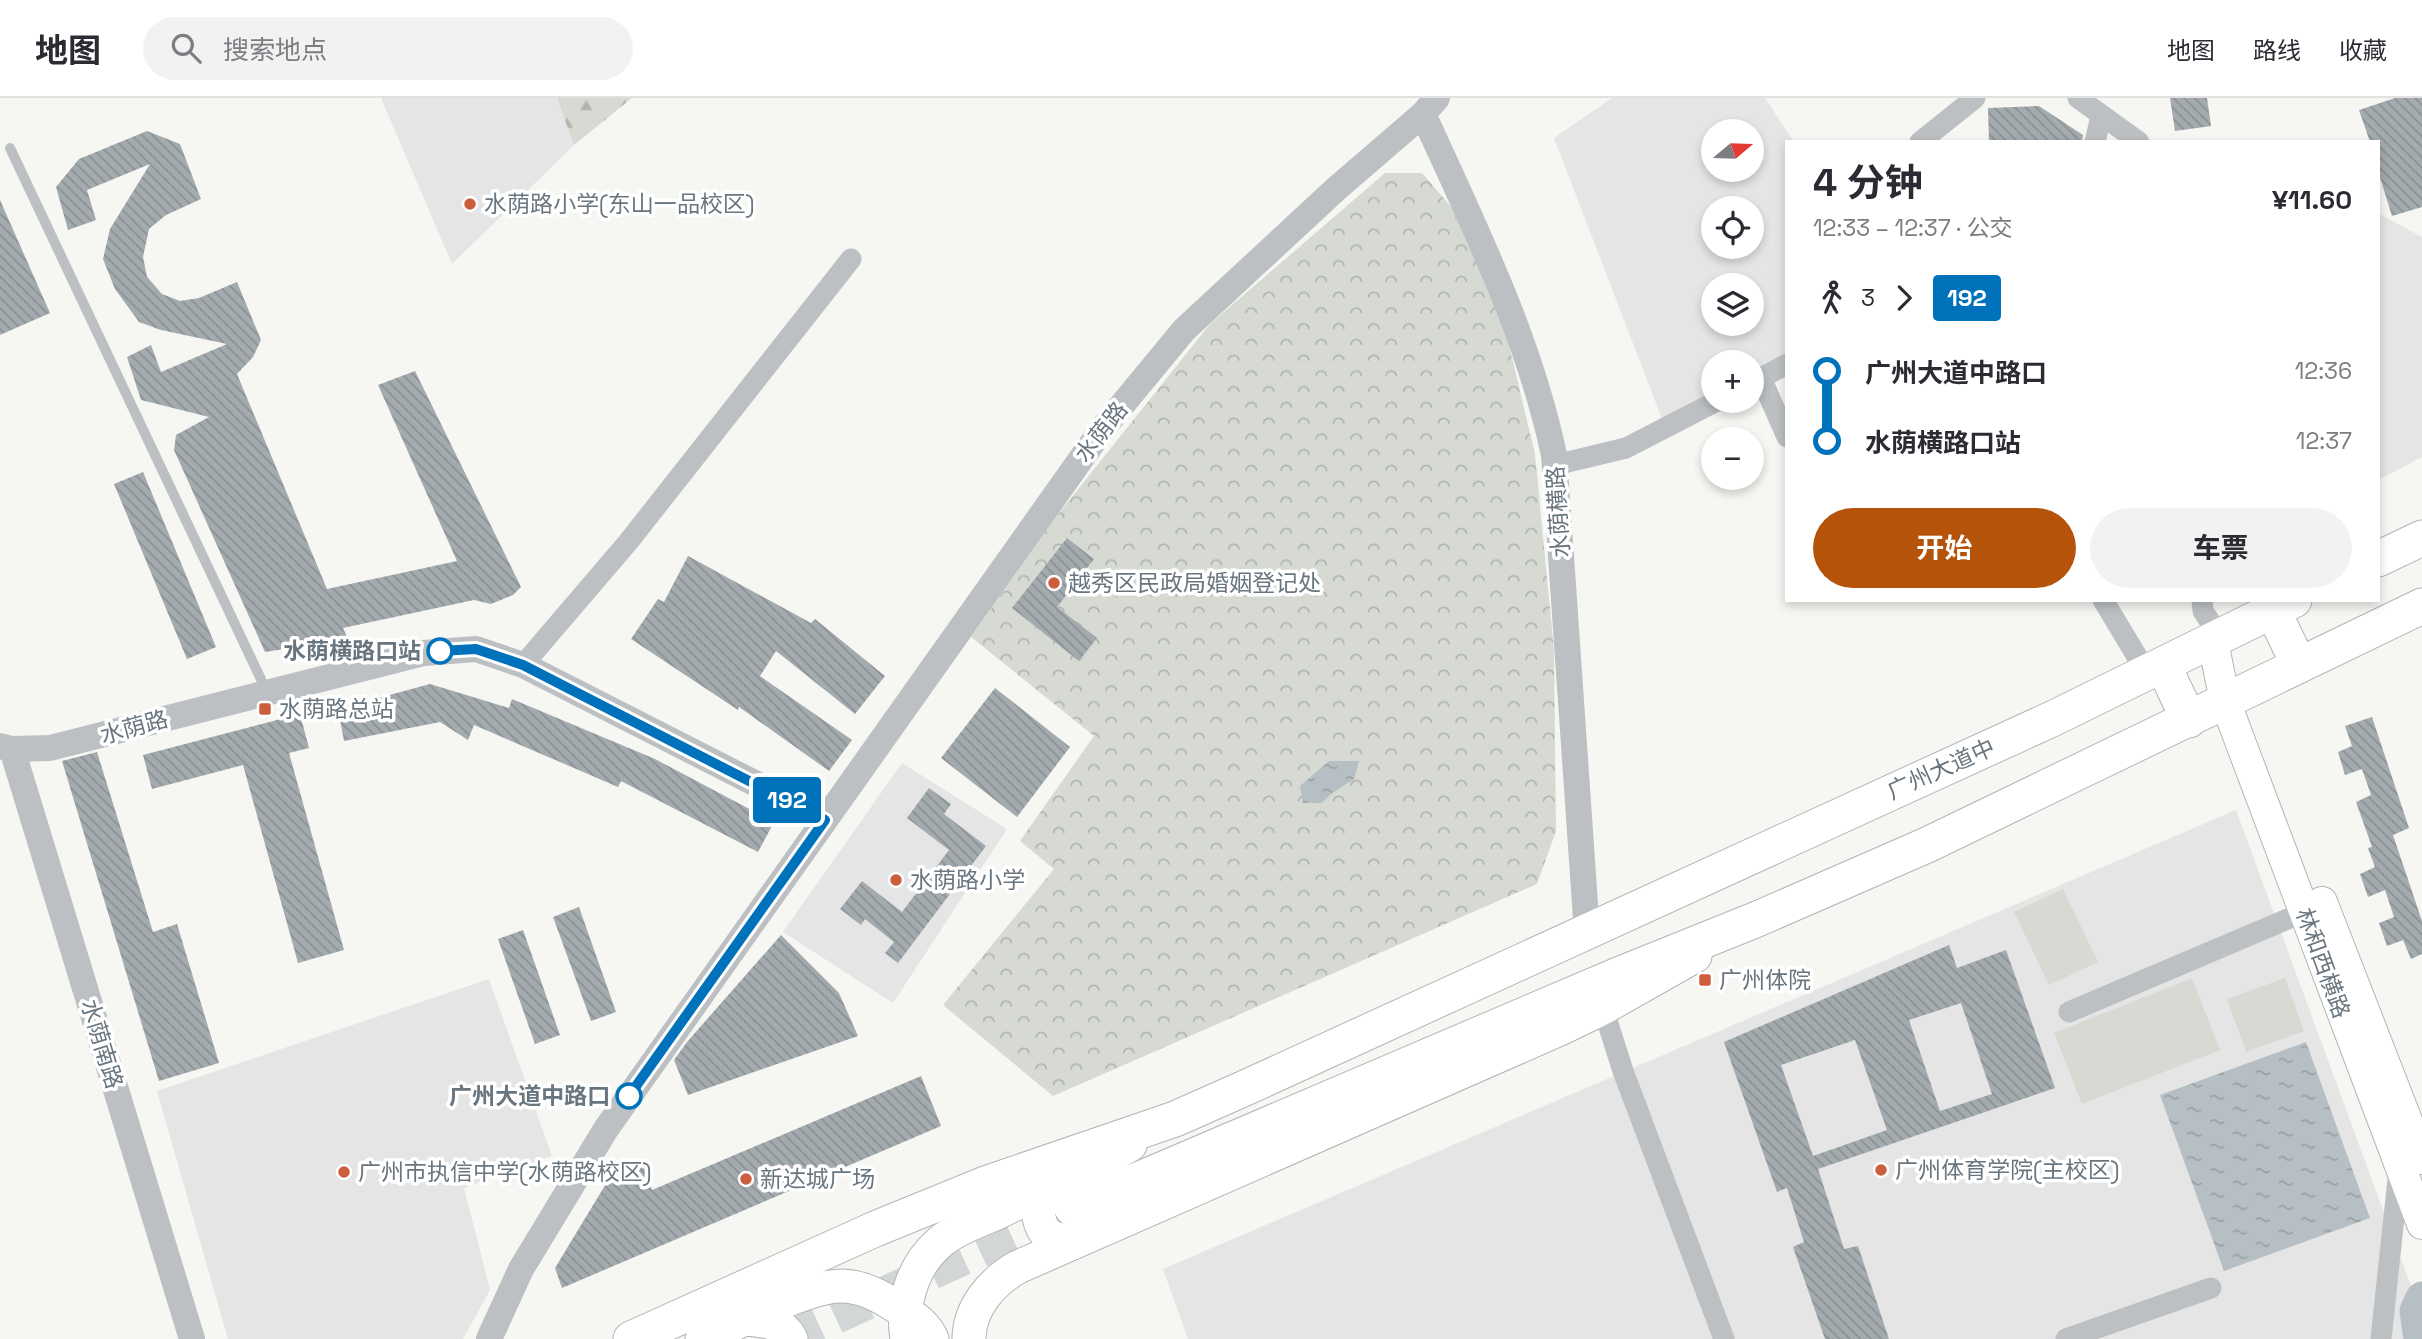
<!DOCTYPE html>
<html lang="zh">
<head>
<meta charset="utf-8">
<style>
  :root { --surface:#fff; --page:#f2f2f3; --text:#2b2b33; --muted:#7c7c81; --line:#e1e1e2; --accent:#b45309 }
  body { margin:0; font-family:"Space Grotesk","Noto Sans SC",sans-serif; background:var(--page); color:var(--text); height:100vh; display:flex; flex-direction:column; font-size:26px; white-space:nowrap }
  * { box-sizing:border-box; margin:0 }
  p { font-size:23px; color:var(--muted) }
  .icon { flex:none; width:38px; height:38px; fill:none; stroke:currentColor; stroke-width:2; stroke-linecap:round; stroke-linejoin:round }
  .map { position:relative; flex:1; overflow:hidden }
  .panel { position:absolute; left:1785px; top:42px; width:595px; height:462px; display:flex; flex-direction:column; background:var(--surface); border-radius:0px; box-shadow:0 4px 10px #0003 }
  .panel>* { flex:none }
  .badge { padding:0 14px; border-radius:5px; font-size:24px; line-height:46px }
  .needle { width:46px; rotate:71deg }
  .controls { position:absolute; left:1701px; top:21px; display:grid; gap:14px }
  .controls a { display:grid; place-items:center; width:63px; height:63px; border-radius:50%; background:var(--surface); box-shadow:0 4px 10px #0003; font-size:35px }
  .map>.badge { position:absolute; translate:-50% -50%; box-shadow:0 0 0 4px #fff }
  .legs { display:flex; align-items:center; gap:10px; height:77px; padding:0 28px; font-size:23px }
  .legs p { margin-inline-start:auto }
  .headline { display:flex; align-items:center; justify-content:space-between; height:119px; padding:0 28px }
  h1 { font-size:38px; font-weight:700; line-height:52px }
  .primary-button { display:flex; gap:14px; margin-top:auto; padding:14px 28px }
  .primary-button a { flex:1; height:80px; border-radius:42px; background:var(--accent); color:#fff; font-size:28px; font-weight:700; line-height:80px; text-align:center }
  .primary-button a+a { background:var(--page); color:var(--text) }
  ul { padding:0 28px; list-style:none }
  li { display:flex; align-items:center; gap:24px; height:70px; font-size:26px }
  li i { display:grid; place-items:center; width:10px; height:100%; margin:0 9px; background:currentColor }
  li i::after { content:''; width:18px; height:18px; margin:-9px; border:5px solid; border-radius:50%; background:var(--surface) }
  li p { margin-inline-start:auto }
  li:first-child i { background:linear-gradient(#0000 50%,currentColor 0) }
  li:last-child i { background:linear-gradient(currentColor 50%,#0000 0) }
  header { display:flex; align-items:center; gap:42px; box-sizing:border-box; height:98px; padding:0 35px; background:var(--surface); border-bottom:2px solid var(--line) }
  header strong { font-size:33px }
  nav { display:flex; gap:38px; margin-inline-start:auto; font-size:24px }
  .search { width:490px; height:63px; background:var(--page); display:flex; align-items:center; gap:18px; box-sizing:border-box; padding:0 24px; border-radius:38px; color:var(--muted); font-size:26px }
  .map>svg:first-child { display:block }
  .built { fill:#e4e5e4; fill-rule:evenodd }
  .grass { fill:#d6dad3 }
  .forest { fill:url(#forest-firs) }
  .park { fill:url(#park-crowns) }
  .water { fill:url(#water-ripples) }
  .lines { fill:none; stroke-linecap:round; stroke-linejoin:round }
  .river { stroke:#b6c0c4; stroke-width:33 }
  .building { fill:url(#building-back-hatch); fill-rule:evenodd }
  .trunk-tunnel { stroke:#d3d6d6; stroke-width:35; stroke-dasharray:35 18; stroke-linecap:butt }
  .secondary-casing { stroke:#b1b5b9; stroke-width:32 }
  .primary-casing { stroke:#b0b4b7; stroke-width:35 }
  .trunk-casing { stroke:#b2b5b8; stroke-width:37 }
  .service { stroke:#bcc0c2; stroke-width:10 }
  .minor { stroke:#bcc0c2; stroke-width:21 }
  .tertiary { stroke:#bcc0c2; stroke-width:26 }
  .secondary { stroke:#fff; stroke-width:30 }
  .primary { stroke:#fff; stroke-width:33 }
  .trunk { stroke:#fff; stroke-width:35 }
  .line-1-casing { stroke:#fff; stroke-width:16 }
  .line-1 { stroke:#0072bc; stroke-width:10 }
  .poi-dot { fill:#cc5e3d; stroke:#fff; stroke-width:2.5 }
  .stop-1-dot { fill:#fff; stroke:#0072bc; stroke-width:3.5 }
  .labels { text-anchor:middle; stroke-width:7; stroke-linejoin:round; paint-order:stroke }
  .poi-label { font-size:23px; fill:#697680; stroke:#fff; text-anchor:start }
  .street-label { font-size:23px; fill:#697680; stroke:#fff }
  .stop-label { font-size:23px; font-weight:bold; fill:#697680; stroke:#fff; text-anchor:end }
</style>
</head>
<body>
<header>
<strong>地图</strong>
<div class="search"><svg class="icon" aria-label="search" viewBox="0 0 24 24"><circle cx="10" cy="10" r="6"/><path d="M15 15l6 6"/></svg>搜索地点</div>
<nav><a>地图</a><a>路线</a><a>收藏</a></nav>
</header>
<div class="map">
<svg width="2422" height="1241" viewBox="0 0 2422 1241">
  <defs>
    <pattern id="forest-firs" width="22" height="20" patternUnits="userSpaceOnUse" patternTransform="scale(1.75)"><rect width="22" height="20" fill="#d6dad3"/><path d="M5 1l3.5 6h-7zM16 11l3.5 6h-7z" fill="#b2b5b0"/></pattern>
    <pattern id="park-crowns" width="20" height="18" patternUnits="userSpaceOnUse" patternTransform="scale(1.75)"><rect width="20" height="18" fill="#d6dad3"/><path d="M2 6a3 3 0 1 1 6 0M12 15a3 3 0 1 1 6 0" fill="none" stroke="#b2b5b0"/></pattern>
    <pattern id="water-ripples" width="26" height="14" patternUnits="userSpaceOnUse" patternTransform="scale(1.75)"><rect width="26" height="14" fill="#b6c0c4"/><path d="M2 4q2-2 4 0t4 0M15 11q2-2 4 0t4 0" fill="none" stroke="#98a1a4"/></pattern>
    <pattern id="building-back-hatch" width="6" height="6" patternUnits="userSpaceOnUse" patternTransform="scale(1.75)"><rect width="6" height="6" fill="#a4abaf"/><path d="M-1 5l2 2M0 0l6 6M5-1l2 2" fill="none" stroke="#8a9094"/></pattern>
  </defs>
  <rect width="100%" height="100%" fill="#f6f6f3"/>
  <!-- built -->
  <path class="built" d="M381,0H557L574,47L452,166Z
    M1612,0H1765L1794,44H1787V262L1752,282V264H1713V301L1664,326L1554,40ZM1713,33H1752V72H1713ZM1713,110H1752V149H1713ZM1713,187H1752V226H1713Z
    M2378,115L2422,139V359L2378,382Z
    M902,665L1007,731L893,905L783,834Z
    M2236,712L2422,1218V1241H1188L1163,1171Z
    M489,881L552,1058L464,1090L490,1192L463,1241H228L157,993Z"/>
  <!-- grass -->
  <path class="grass" d="M2063,791L2098,864L2049,887L2014,814Z
    M2192,880L2220,952L2082,1006L2054,935Z
    M2285,880L2304,933L2246,954L2227,901Z"/>
  <!-- forest -->
  <path class="forest" d="M557,0H632L574,47Z"/>
  <!-- park -->
  <path class="park" d="M1385,75H1422L1465,125L1504,226L1535,356L1554,552L1556,733L1537,786L1053,998L943,907L1054,771L1020,743L1094,638L971,539L1055,420L1210,226Z"/>
  <!-- water -->
  <path class="water" d="M1329,663H1359L1354,681L1332,695L1322,705H1303L1300,688Z
    M2306,944L2370,1120L2224,1173L2160,997Z"/>
  <g class="lines">
    <!-- river -->
    <path class="river" d="M2420,1241L2416,1213L2422,1200"/>
  </g>
  <!-- building -->
  <path class="building" d="M2170,0H2207L2211,28L2175,33Z
    M2395,0H2422V109L2392,118L2378,73V44H2370L2359,12Z
    M2039,8L2083,37L2082,44H1989L1988,10Z
    M147,33L180,46L201,101L166,117L149,131L143,159L147,179L162,196L180,203L199,200L237,184L261,242L253,259L237,276L327,491L457,463L378,287L415,273L521,489L513,497L491,506L474,502L343,530L348,541L265,554L174,352L176,337L209,319L141,302L127,259L151,247L161,274L227,246L161,232L139,224L115,191L103,161L110,131L150,66L87,92L96,122L68,132L56,89L79,61Z
    M0,102L50,215L0,237Z
    M143,374L216,549L187,561L114,386Z
    M1067,440L1094,461L1057,509L1097,540L1079,563L1012,510Z
    M688,458L811,525L815,521L885,578L855,616L776,553L760,578L852,642L829,673L739,609L738,612L631,541L658,501L664,504Z
    M430,586L509,610L512,601L655,661L774,724L758,754L621,683L618,689L474,627L468,642L440,624L344,643L338,611Z
    M995,590L1070,649L1017,719L941,660Z
    M300,616L309,650L289,655L344,852L298,865L243,667L152,691L143,657Z
    M2372,619L2409,730L2393,737L2422,823V856L2411,861L2403,842L2387,848L2379,825L2394,819L2385,792L2368,799L2360,776L2375,769L2368,750L2372,749L2356,704L2371,697L2362,671L2345,677L2338,654L2352,648L2345,628Z
    M97,654L153,834L177,826L219,965L159,983L62,663Z
    M929,690L951,706L944,716L986,748L898,865L885,855L894,844L865,821L861,827L840,811L862,783L902,814L949,752L907,720Z
    M579,809L616,914L591,923L553,819Z
    M523,832L560,937L535,946L498,841Z
    M781,837L839,895L858,938L688,997L674,962L687,944Z
    M1949,847L1957,870L2006,852L2055,990L1818,1071L1844,1151L1858,1148L1889,1241H1825L1793,1149L1804,1144L1787,1090L1777,1094L1724,944ZM1961,905L1992,996L1940,1013L1909,922ZM1855,942L1887,1032L1813,1058L1781,967Z
    M921,978L941,1028L562,1190L555,1170L621,1061L645,1071L652,1092Z"/>
  <g class="lines">
    <!-- trunk-tunnel -->
    <path class="trunk-tunnel" d="M787,1241L1067,1112"/>
    <defs>
      <path id="secondary" d="M2213,544L2225,603L2243,651L2422,1126
        M2322,804L2422,1061"/>
      <path id="primary" d="M1053,1088L1038,1113C1041,1139 1052,1142 1076,1143
        M747,1221C765,1223 782,1223 791,1241
        M702,1241C735,1226 809,1187 842,1188C861,1188 882,1199 897,1209C912,1218 925,1225 932,1241
        M907,1241C901,1206 912,1168 940,1144C956,1131 978,1123 997,1115C1041,1093 1087,1072 1130,1047
        M969,1241C969,1209 993,1183 1018,1169L1562,930L1603,910L1695,858"/>
      <path id="trunk" d="M2378,461L2422,440
        M2273,513L2299,567
        M2163,567L2189,622
        M1072,1110L1618,877L1755,822L1927,747L2422,508
        M631,1241L875,1131L988,1085L1175,1021L1245,990L2054,620L2294,502"/>
    </defs>
    <!-- secondary casing -->
    <use href="#secondary" class="secondary-casing"/>
    <!-- primary casing -->
    <use href="#primary" class="primary-casing"/>
    <!-- trunk casing -->
    <use href="#trunk" class="trunk-casing"/>
    <!-- service -->
    <path class="service" d="M10,50L267,594"/>
    <!-- minor -->
    <path class="minor" d="M2078,0L2139,44
      M1920,44L1975,0
      M2095,44L2101,18
      M1761,280L1787,339
      M1752,285L1787,266
      M1555,367L1626,350L1717,303
      M2103,502L2147,575
      M2202,502L2203,513L2220,539
      M523,567L629,443L851,161
      M1603,910L1623,973L1724,1241
      M2069,914L2304,814
      M2066,1241L2211,1190
      M2381,1241L2399,1072"/>
    <!-- tertiary -->
    <path class="tertiary" d="M1423,16C1473,126 1529,238 1554,357L1587,835
      M0,648L12,651L50,650L424,555L476,551L523,567L825,721
      M12,651L192,1241
      M489,1241L521,1171L606,1031L1103,330L1184,232L1336,91L1423,16L1437,0"/>
    <!-- secondary -->
    <use href="#secondary" class="secondary"/>
    <!-- primary -->
    <use href="#primary" class="primary"/>
    <!-- trunk -->
    <use href="#trunk" class="trunk"/>
  </g>
  <g class="lines">
    <defs>
      <path id="line-1" d="M440,553L476,551L523,567L825,722L629,998"/>
    </defs>
    <!-- line-1 casing -->
    <use href="#line-1" class="line-1-casing"/>
    <!-- line-1 -->
    <use href="#line-1" class="line-1"/>
  </g>
  <!-- markers -->
  <g class="poi-dot">
    <circle cx="470" cy="106" r="7"/>
    <circle cx="1054" cy="485" r="7"/>
    <rect x="258" y="604" width="14" height="14" rx="3.5"/>
    <circle cx="896" cy="782" r="7"/>
    <rect x="1698" y="875" width="14" height="14" rx="3.5"/>
    <circle cx="1881" cy="1072" r="7"/>
    <circle cx="344" cy="1074" r="7"/>
    <circle cx="746" cy="1081" r="7"/>
  </g>
  <g class="stop-1-dot">
    <circle cx="440" cy="553" r="12"/>
    <circle cx="629" cy="998" r="12"/>
  </g>
  <g class="labels">
    <!-- poi labels -->
    <g class="poi-label">
      <text x="484" y="114">水荫路小学(东山一品校区)</text>
      <text x="1068" y="493">越秀区民政局婚姻登记处</text>
      <text x="279" y="619">水荫路总站</text>
      <text x="910" y="790">水荫路小学</text>
      <text x="1719" y="890">广州体院</text>
      <text x="1895" y="1080">广州体育学院(主校区)</text>
      <text x="358" y="1082">广州市执信中学(水荫路校区)</text>
      <text x="760" y="1089">新达城广场</text>
    </g>
    <!-- street labels -->
    <g class="street-label">
      <text transform="translate(1101 334) rotate(-52)" y="8">水荫路</text>
      <text transform="translate(1558 414) rotate(-94)" y="8">水荫横路</text>
      <text transform="translate(134 629) rotate(-15)" y="8">水荫路</text>
      <text transform="translate(1941 671) rotate(-24)" y="8">广州大道中</text>
      <text transform="translate(2323 865) rotate(70)" y="8">林和西横路</text>
      <text transform="translate(102 946) rotate(73)" y="8">水荫南路</text>
    </g>
    <!-- stop labels -->
    <g class="stop-label">
      <text x="421" y="561">水荫横路口站</text>
      <text x="610" y="1006">广州大道中路口</text>
    </g>
  </g>
</svg>
<div class="controls">
<a><svg class="needle" viewBox="-14 -14 28 28"><path d="M0-13l5 13h-10z" fill="#e53935"/><path d="M0 13l5-13h-10z" fill="#7c7c81"/></svg></a>
<a><svg class="icon" aria-label="locate" viewBox="0 0 24 24"><circle cx="12" cy="12" r="6"/><path d="M12 2v4M12 18v4M2 12h4M18 12h4"/></svg></a>
<a><svg class="icon" aria-label="layers" viewBox="0 0 24 24"><path d="M12 4l9 5-9 5-9-5zM3 14l9 5 9-5"/></svg></a>
<a>+</a>
<a>−</a>
</div>
<b class="badge" style="left:787px;top:702px;background:#0072bc;color:#fff">192</b>
<section class="panel">
<div class="headline"><div><h1>4 分钟</h1><p>12:33 – 12:37 · 公交</p></div><b>¥11.60</b></div>
<div class="legs"><svg class="icon" aria-label="walk" viewBox="0 0 24 24"><circle cx="13" cy="4" r="2"/><path d="M13 8l-2 6 4 7M11 14l-3 7M7 12l3-4h3l4 4"/></svg>3<svg class="icon" aria-label="forward" viewBox="0 0 24 24"><path d="M9 5l7 7-7 7"/></svg><b class="badge" style="background:#0072bc;color:#fff">192</b></div>
<ul>
<li><i style="color:#0072bc"></i><b>广州大道中路口</b><p>12:36</p></li>
<li><i style="color:#0072bc"></i><b>水荫横路口站</b><p>12:37</p></li>
</ul>
<div class="primary-button"><a>开始</a><a>车票</a></div>
</section>
</div>
</body>
</html>
